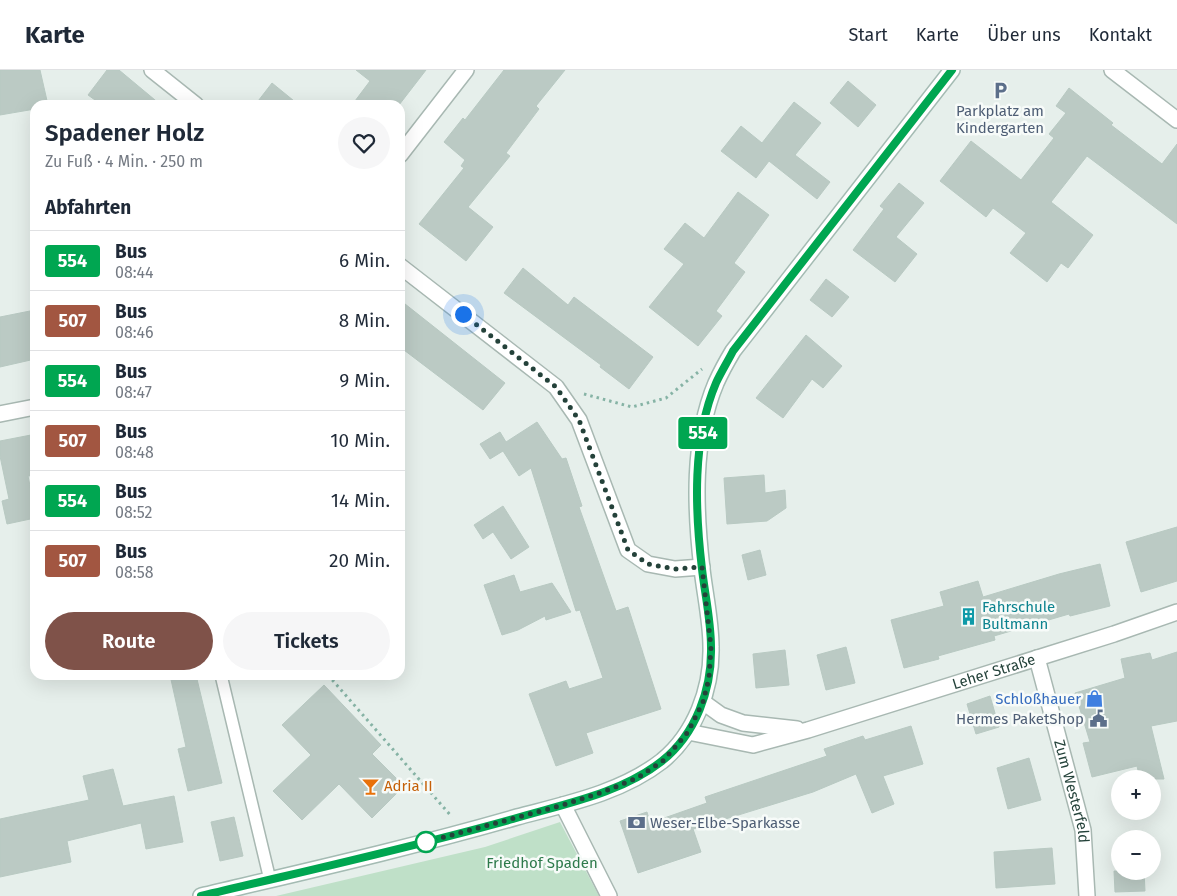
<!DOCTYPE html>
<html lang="de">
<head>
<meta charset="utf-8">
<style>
  :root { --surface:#fff; --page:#f6f6f7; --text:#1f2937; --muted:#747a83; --line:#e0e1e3; --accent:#7f5249 }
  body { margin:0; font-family:"Fira Sans",sans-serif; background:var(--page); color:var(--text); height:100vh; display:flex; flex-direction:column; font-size:19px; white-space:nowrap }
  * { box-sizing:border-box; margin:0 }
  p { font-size:16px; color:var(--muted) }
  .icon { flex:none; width:28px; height:28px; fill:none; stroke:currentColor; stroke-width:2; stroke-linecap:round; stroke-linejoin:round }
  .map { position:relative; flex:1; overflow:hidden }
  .sheet { position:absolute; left:30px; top:30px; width:375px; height:580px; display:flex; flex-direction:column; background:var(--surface); border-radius:15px; box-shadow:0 5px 20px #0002 }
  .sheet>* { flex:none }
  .badge { padding:0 10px; border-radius:4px; font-size:18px; line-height:32px }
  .controls { position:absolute; left:1111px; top:700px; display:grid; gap:10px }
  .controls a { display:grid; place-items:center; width:50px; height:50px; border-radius:50%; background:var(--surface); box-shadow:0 5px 20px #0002; font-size:25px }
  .you { position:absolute; width:25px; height:25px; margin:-12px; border:4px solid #fff; border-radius:50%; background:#1a73e8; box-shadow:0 0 0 8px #1a73e833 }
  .map>.badge { position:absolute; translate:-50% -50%; box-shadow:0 0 0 2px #fff }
  h2 { padding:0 15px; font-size:19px; line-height:45px }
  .round { display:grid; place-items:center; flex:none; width:52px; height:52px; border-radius:26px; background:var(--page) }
  .head { display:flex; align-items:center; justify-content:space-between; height:85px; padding:0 15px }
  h1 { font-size:24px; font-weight:600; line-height:38px }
  .action { display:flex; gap:10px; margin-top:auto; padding:10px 15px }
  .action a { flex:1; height:58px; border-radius:30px; background:var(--accent); color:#fff; font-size:20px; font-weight:600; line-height:58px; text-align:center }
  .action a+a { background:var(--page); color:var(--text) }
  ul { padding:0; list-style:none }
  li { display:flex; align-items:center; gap:15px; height:60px; padding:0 15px; border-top:1px solid var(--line) }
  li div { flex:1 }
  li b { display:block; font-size:19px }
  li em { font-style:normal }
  li .badge { min-width:55px; font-weight:700; text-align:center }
  header { display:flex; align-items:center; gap:30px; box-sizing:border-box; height:70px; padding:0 25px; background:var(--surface); border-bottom:1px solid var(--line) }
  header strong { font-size:24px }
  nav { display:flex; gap:28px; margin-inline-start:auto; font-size:18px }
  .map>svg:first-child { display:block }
  .green { fill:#bfe0c8 }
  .building { fill:#bbcac4; stroke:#b8c9c2 }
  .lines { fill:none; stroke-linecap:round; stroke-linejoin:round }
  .lane-casing { stroke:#a8b8b2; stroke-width:14 }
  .street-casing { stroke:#a8b8b2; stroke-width:18 }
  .secondary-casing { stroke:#a4bbb3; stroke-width:18 }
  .path { stroke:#86b3a5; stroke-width:3; stroke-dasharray:2.5 4; stroke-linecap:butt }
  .lane { stroke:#fff; stroke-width:11 }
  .street { stroke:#fff; stroke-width:15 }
  .secondary { stroke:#fff; stroke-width:15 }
  .line-casing { stroke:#fff; stroke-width:11 }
  .line { stroke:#00a651; stroke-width:8 }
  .walk { stroke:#24423a; stroke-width:5; stroke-dasharray:0 9 }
  .stop-dot { fill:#fff; stroke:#00a651; stroke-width:2.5 }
  .labels { text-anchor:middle; stroke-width:5; stroke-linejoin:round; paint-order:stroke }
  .service-label { font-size:15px; fill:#4e5e75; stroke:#f7fbf9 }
  .culture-label { font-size:15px; fill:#0d838f; stroke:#f7fbf9; text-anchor:start }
  .street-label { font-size:15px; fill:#24423a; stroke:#f7fbf9 }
  .shop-label { font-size:15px; fill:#366cbe; stroke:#f7fbf9; text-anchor:end }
  .food-label { font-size:15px; fill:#c56008; stroke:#f7fbf9; text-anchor:start }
  .park-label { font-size:15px; fill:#2d7a4b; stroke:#f7fbf9 }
</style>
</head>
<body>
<header>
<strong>Karte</strong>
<nav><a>Start</a><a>Karte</a><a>Über uns</a><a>Kontakt</a></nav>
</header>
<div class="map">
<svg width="1177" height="826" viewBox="0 0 1177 826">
  <rect width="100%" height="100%" fill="#e6efeb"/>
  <!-- green -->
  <path class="green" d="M560,752L599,826H276L485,777Z"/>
  <!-- building -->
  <path class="building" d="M0,0H40L48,35H35V39L0,45Z
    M107,0H119L161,35H102L88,25Z
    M356,0H426L399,35H352L370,11Z
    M504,0H565L536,36L539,39L506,83L510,86L468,137L493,157L466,191L419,154L464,98L461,96L465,90L444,72L463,48L465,50Z
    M848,11L876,35L858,57L830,33Z
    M272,13L299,35H255Z
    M1069,18L1113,53L1111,55L1162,94L1177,74V154L1087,86L1051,132L1093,165L1068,198L1061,193L1047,212L1010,183L1026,163L993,138L986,147L940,111L971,71L1021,110L1054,68L1049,64L1066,43L1056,36Z
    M794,32L821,53L795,85L830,112L817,129L769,91L756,108L721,81L741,56L762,73Z
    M899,113L924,133L896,167L917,184L895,212L853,180L884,139L880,136Z
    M738,122L769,145L734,193L745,202L716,241L722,246L698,276L649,237L684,194L664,179L685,153L704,168Z
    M523,198L568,235L574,227L653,287L629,319L600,297L601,295L504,223Z
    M826,209L849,227L832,247L810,230Z
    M400,230L505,313L483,340L400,277Z
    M35,240V289L0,297V247Z
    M806,265L842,296L823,318L812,309L783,348L756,328Z
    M537,352L562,389L566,388L582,436L579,437L616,541L628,537L661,639L586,663L593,683L556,696L529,624L566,611L569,619L603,608L580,540L576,541L531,398L519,406L503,381L490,389L480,374L500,362L506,372Z
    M31,365L35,387V405L28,406L35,440V448L7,454L2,431L9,429L0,386V371Z
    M764,405L765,423L785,420L786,438L767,451L727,454L724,408Z
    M503,436L529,477L511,489L493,462L483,469L474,455Z
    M1177,457V511L1141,522L1126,472Z
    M760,480L766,505L748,510L742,485Z
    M1100,494L1110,536L1070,546L1069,544L994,566L995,570L938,586L939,589L904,598L891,550L944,536L940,522L978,511L983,527L1059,504Z
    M514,505L520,522L552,513L571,542L546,550L545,546L518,560L502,565L484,515Z
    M846,577L855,613L826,620L817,585Z
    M785,580L789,615L756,618L753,584Z
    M1177,582V651L1151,656L1164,709H1140L1137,696L1092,707L1083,673L1090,672L1075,623L1125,608L1121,589L1150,583L1152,590Z
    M170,605H196L222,713L188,721L178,679L186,677Z
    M324,615L381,675L372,684L404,716L372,748L339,714L302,750L273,721L311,685L282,655Z
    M990,626L999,657L976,664L967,634Z
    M911,656L923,694L883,706L894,734L872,743L856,704L813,722L693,759L701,782L638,803L620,751L647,742L650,753L707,733L705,727L827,686L824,679L863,666L865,670Z
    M1029,688L1041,730L1008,739L997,698Z
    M113,699L123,736L174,726L183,772L146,779L141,753L67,771L71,792L0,807V749L89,730L83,706Z
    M234,747L243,786L220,791L211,752Z
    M1052,778L1055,814L996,818L994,782Z
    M1114,801H1144L1145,821L1115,822Z"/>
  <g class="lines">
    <defs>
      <path id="lane" d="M221,605L270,810"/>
      <g id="street">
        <path d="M152,0L196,35"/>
        <path d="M1112,0L1177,50"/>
        <path d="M400,85L466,0"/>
        <path d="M400,196L556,317L579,350L628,480L648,494L675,499L702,497"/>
        <path d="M0,344L35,337"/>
        <path id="s1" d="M1037,588L1083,760L1087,826"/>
        <path d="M703,632L721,645L743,653L797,659"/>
        <path id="s2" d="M688,662L753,675L808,660L1114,564L1177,542"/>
        <path d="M563,735L609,826"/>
      </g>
      <path id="secondary" d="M201,826C307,801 413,777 517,747C566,734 621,723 662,691C695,664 712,619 711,577C711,551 705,525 702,499C695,439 692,370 716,313C721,302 727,291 733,281L952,0"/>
    </defs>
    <!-- lane casing -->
    <use href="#lane" class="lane-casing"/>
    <!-- street casing -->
    <use href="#street" class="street-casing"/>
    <!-- secondary casing -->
    <use href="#secondary" class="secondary-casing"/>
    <!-- path -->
    <path class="path" d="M584,324L632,337L666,328L702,299
      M328,605L452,747"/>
    <!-- lane -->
    <use href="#lane" class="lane"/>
    <!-- street -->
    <use href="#street" class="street"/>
    <!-- secondary -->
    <use href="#secondary" class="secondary"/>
  </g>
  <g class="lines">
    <defs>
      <path id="line" d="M201,826C305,801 410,778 513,749C563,734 620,724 662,691C696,664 712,619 711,577C711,551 705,525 702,499C695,440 692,369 716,313C721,302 728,291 733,281L952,0"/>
    </defs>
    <!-- line casing -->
    <use href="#line" class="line-casing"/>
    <!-- line -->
    <use href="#line" class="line"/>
    <!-- walk -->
    <path class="walk" d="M426,772L563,735L603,722L637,708L664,690L688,662L703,632L709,608L711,577L702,497L675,499L648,494L628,480L579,350L556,317L463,244"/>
  </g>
  <!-- icons -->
  <defs>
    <symbol id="parking-bare" viewBox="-9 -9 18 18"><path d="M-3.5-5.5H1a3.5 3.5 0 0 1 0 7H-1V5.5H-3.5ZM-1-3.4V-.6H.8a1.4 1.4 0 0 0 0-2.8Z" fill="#5c6f8a" stroke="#f7fbf9" stroke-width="2.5" paint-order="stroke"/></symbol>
    <symbol id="building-bare" viewBox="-9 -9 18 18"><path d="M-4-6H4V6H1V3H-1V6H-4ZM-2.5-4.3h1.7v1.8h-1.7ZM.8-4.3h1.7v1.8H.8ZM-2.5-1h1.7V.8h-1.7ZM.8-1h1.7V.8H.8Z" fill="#0f9aa8" stroke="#f7fbf9" stroke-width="2.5" paint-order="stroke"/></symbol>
    <symbol id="shop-bare" viewBox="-9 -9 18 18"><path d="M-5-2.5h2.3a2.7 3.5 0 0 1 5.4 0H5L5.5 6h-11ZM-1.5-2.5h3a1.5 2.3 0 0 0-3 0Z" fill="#3f7fe0" stroke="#f7fbf9" stroke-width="2.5" paint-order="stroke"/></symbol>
    <symbol id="civic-bare" viewBox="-9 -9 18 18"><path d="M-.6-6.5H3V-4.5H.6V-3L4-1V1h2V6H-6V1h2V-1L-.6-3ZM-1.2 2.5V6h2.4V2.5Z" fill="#5c6f8a" stroke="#f7fbf9" stroke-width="2.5" paint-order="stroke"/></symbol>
    <symbol id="bar-bare" viewBox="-9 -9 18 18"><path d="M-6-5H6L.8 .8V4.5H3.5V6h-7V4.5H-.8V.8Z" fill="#e8710a" stroke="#f7fbf9" stroke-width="2.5" paint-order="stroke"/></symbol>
    <symbol id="bank-bare" viewBox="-9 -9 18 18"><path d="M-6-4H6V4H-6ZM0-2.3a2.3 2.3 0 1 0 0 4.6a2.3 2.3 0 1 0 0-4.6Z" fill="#5c6f8a" stroke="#f7fbf9" stroke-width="2.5" paint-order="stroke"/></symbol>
  </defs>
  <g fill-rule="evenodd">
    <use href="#parking-bare" x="988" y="8" width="25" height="25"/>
    <use href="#building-bare" x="956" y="534" width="25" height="25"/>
    <use href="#shop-bare" x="1082" y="616" width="25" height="25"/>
    <use href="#civic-bare" x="1086" y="636" width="25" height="25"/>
    <use href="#bar-bare" x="358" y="704" width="25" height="25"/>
    <use href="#bank-bare" x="624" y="740" width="25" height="25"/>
  </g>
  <!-- markers -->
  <circle class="stop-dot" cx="426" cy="772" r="10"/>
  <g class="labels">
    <!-- service labels -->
    <g class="service-label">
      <text x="1000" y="46">Parkplatz am<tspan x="1000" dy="17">Kindergarten</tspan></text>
      <text x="1084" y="654" text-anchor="end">Hermes PaketShop</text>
      <text x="650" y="758" text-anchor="start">Weser-Elbe-Sparkasse</text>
    </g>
    <!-- culture labels -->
    <g class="culture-label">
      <text x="982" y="542">Fahrschule<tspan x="982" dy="17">Bultmann</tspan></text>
    </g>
    <!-- street labels -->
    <g class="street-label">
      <text dy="5" stroke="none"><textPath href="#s2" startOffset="318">Leher Straße</textPath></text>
      <text dy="5" stroke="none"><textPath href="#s1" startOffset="138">Zum Westerfeld</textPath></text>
    </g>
    <!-- shop labels -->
    <g class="shop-label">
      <text x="1081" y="634">Schloßhauer</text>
    </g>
    <!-- food labels -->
    <g class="food-label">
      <text x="384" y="721">Adria II</text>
    </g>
    <!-- park labels -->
    <g class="park-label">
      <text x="542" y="798">Friedhof Spaden</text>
    </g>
  </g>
</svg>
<div class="controls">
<a>+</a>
<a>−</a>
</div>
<div class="you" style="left:463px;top:244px"></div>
<b class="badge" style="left:703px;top:363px;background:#00a651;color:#fff">554</b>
<section class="sheet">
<div class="head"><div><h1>Spadener Holz</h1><p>Zu Fuß · 4 Min. · 250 m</p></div><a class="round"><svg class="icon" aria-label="heart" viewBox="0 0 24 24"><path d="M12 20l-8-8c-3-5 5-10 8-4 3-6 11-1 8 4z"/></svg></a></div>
<h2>Abfahrten</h2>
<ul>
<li><span class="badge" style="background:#00a651;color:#fff">554</span><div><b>Bus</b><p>08:44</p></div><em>6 Min.</em></li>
<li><span class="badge" style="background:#a25641;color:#fff">507</span><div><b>Bus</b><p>08:46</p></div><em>8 Min.</em></li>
<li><span class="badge" style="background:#00a651;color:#fff">554</span><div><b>Bus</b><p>08:47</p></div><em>9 Min.</em></li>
<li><span class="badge" style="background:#a25641;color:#fff">507</span><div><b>Bus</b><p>08:48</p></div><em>10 Min.</em></li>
<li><span class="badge" style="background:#00a651;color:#fff">554</span><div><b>Bus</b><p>08:52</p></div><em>14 Min.</em></li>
<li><span class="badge" style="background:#a25641;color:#fff">507</span><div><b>Bus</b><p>08:58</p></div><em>20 Min.</em></li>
</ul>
<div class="action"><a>Route</a><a>Tickets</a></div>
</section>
</div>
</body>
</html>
